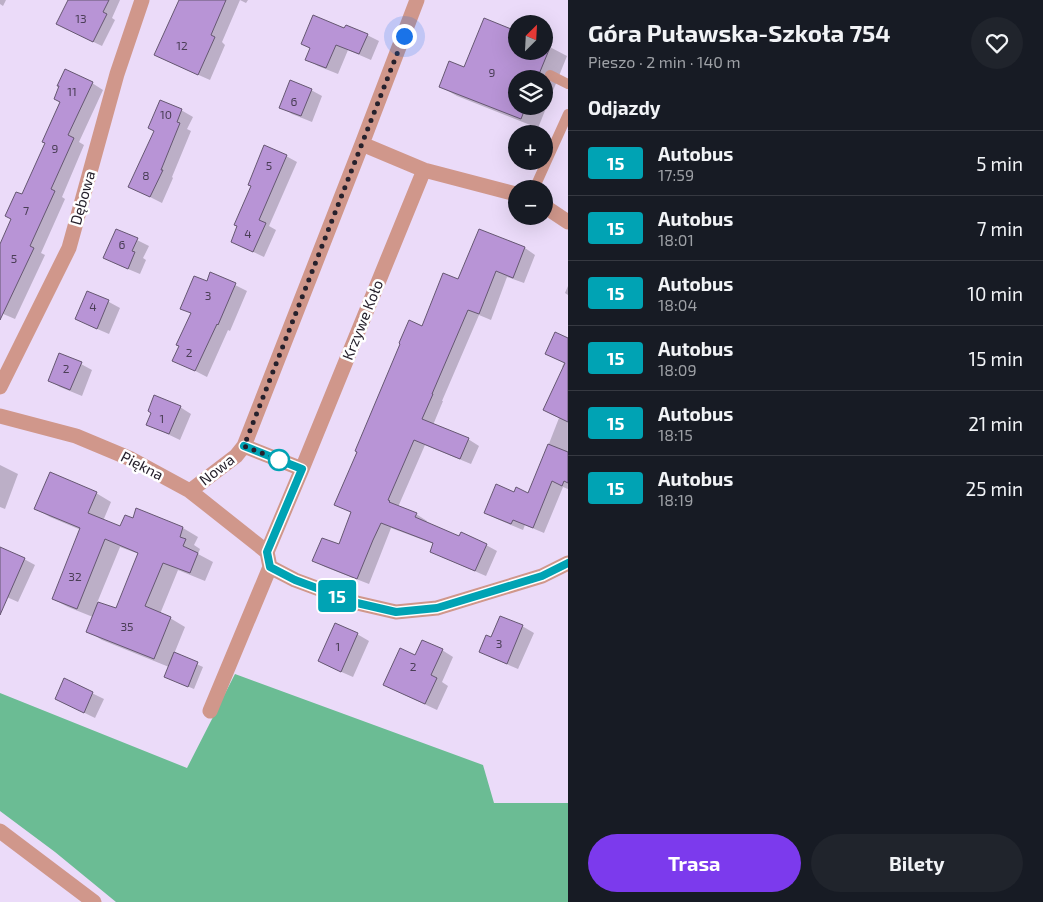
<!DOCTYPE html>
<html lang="pl">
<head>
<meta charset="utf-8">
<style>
  :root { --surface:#171b24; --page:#20242c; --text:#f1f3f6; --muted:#9ea1a6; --line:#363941; --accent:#7c3aed }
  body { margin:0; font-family:"Exo 2",sans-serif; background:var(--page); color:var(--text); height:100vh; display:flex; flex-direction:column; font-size:19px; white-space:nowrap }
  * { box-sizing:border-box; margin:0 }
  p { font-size:16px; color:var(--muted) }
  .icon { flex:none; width:28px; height:28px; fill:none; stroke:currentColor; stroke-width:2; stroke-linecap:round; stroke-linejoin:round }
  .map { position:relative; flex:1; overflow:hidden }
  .details { display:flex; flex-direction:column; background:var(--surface); width:475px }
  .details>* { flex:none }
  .badge { padding:0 10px; border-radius:4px; font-size:18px; line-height:32px }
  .needle { width:32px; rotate:24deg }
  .fabs { position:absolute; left:508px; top:15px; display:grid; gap:10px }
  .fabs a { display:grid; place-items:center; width:45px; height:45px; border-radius:50%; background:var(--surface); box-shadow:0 5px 20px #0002; font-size:25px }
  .you { position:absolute; width:25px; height:25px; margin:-12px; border:4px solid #fff; border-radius:50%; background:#1a73e8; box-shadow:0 0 0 8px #1a73e833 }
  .map>.badge { position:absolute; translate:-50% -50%; box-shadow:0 0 0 2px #fff }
  h2 { padding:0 20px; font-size:19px; line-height:45px }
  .round { display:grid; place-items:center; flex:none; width:52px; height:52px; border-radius:26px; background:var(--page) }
  .summary { display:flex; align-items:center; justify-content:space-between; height:85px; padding:0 20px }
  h1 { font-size:24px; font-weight:700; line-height:38px }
  .action { display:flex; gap:10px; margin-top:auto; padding:10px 20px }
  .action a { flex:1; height:58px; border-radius:30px; background:var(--accent); color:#fff; font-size:20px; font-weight:700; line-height:58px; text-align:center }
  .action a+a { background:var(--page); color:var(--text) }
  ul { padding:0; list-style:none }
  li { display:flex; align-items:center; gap:15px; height:65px; padding:0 20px; border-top:1px solid var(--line) }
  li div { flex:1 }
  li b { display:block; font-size:19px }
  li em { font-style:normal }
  li .badge { min-width:55px; font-weight:700; text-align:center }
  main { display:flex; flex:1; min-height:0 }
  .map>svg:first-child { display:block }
  .forest { fill:#6bbc94 }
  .shadow { fill:#0003; fill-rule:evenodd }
  .building { fill:#b894d6; stroke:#655771 }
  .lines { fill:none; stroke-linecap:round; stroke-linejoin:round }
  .service { stroke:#d0978b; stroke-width:10 }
  .minor { stroke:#d0978b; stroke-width:15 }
  .line-casing { stroke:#fff; stroke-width:11 }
  .line { stroke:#00a3b4; stroke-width:8 }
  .walk { stroke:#26212c; stroke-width:5; stroke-dasharray:0 9 }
  .stop-dot { fill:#fff; stroke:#00a3b4; stroke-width:2.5 }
  .labels { text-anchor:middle; stroke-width:5; stroke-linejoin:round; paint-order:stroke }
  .number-label { font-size:12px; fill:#4a3e56 }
  .street-label { font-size:15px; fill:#26212c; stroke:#fff }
</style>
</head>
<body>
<main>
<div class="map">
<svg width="568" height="902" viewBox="0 0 568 902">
  <rect width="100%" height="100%" fill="#ebdbf9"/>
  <!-- forest -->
  <path class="forest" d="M235,674L483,765L494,803H568V902H116L55,852L0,811V693L187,768Z"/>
  <!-- shadow -->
  <path class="shadow" d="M0,0H6L3,6L0,4Z
    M68,0H120L112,18L115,20L102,46L66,29Z
    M191,0H248L246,3L240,0L222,42L225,45L210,80L167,61Z
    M485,20L516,32V51H544V44L567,56L538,128L457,96L441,87L465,68ZM516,79H544V106H516Z
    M345,30L367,35L379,41L371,60L348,50L338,74L318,66L307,59L311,49L302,44Z
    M92,83L103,90L79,142L84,145L62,197L65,199L41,253L45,255L15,319L1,313L0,315V247L23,196Z
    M311,90L322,96L312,122L292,114L281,107Z
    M181,110L193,117L187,129L191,131L172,177L173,178L162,203L130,187Z
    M286,156L297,162L269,226L276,230L264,257L232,242Z
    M480,230L525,248L535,255L524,283L507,277L491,320L479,315L442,401H443L433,425L468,439L479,446L471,464L425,445L398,507L416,514L427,521L426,523L460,537L486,545L497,551L486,576L442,557L431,551L434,544L391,528L369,584L325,567L314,561L340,546L352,513L335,504L423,328L458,281Z
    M137,240L149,246L143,258L146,260L140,274L116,264L105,257Z
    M211,274L235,285L247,291L230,331L228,330L207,377L174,360L192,314L182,308L207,282Z
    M568,286V295L565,293Z
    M88,293L109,302L120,308L109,334L88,325L77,319Z
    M568,339V489L563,487L544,533L525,525L523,530L497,519L486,513L515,493L529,495L559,418L544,410L564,368L562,367L564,363L547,354Z
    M81,364L92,370L82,396L60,387L49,380Z
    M180,407L191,414L180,440L159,430L148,424Z
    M0,465L18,474L5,509L0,507Z
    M96,493L111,502L103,521L121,528L133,519L137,510L183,528L198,537L194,545L200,549L198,554L213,562L205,581L178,570L160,614L170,618L185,627L174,654L203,667L194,689L170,679L169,667L102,640L87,631L93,617L68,607L53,599L81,530L50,517L36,509ZM120,547L139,554L116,610L97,603Z
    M0,552L24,559L35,565L18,602L0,594Z
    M501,617L522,626L534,633L518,669L492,658L481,651L491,639Z
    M335,625L357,634L369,641L353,677L330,667L319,661Z
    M442,650L453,657L442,682L448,686L437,710L396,691L385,685L415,657Z
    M65,680L104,699L95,718L56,699Z"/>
  <!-- building -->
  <path class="building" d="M68,0H109L103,12L107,14L93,42L56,24Z
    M179,0H226L211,35L215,37L198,75L154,55Z
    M313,15L344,28L346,25L368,34L359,54L336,45L326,68L305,60L310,48L301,44Z
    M484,18L516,31V51H544V42L551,45L537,79H516V106H526L521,119L439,87L449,61L464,67Z
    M65,69L93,82L68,135L74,138L51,189L55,191L30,246L34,248L0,320V244L11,219L5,216L16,192L22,194L45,143L42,142L60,102L54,99L59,86H57Z
    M290,80L312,89L301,116L279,108Z
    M160,100L182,109L177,122L180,123L161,170H163L150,197L128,187L154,131L148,128Z
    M264,145L287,155L259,220L266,223L253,252L231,242L237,226L234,225L251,186L248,185Z
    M116,229L138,238L132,251L135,252L128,269L103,258Z
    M479,229L525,247L513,278L496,271L479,314L468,310L432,394H433L422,419L469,438L460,459L414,440L388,500L390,501L389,502L417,513L415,517L459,536L461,532L487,544L475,571L430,552L433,543L381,523L373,540L357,579L312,561L322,538L339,544L351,512L334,505L357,452L355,451L400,344L399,343L409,320L422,326L443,273L458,279Z
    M210,272L236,283L218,325L217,324L195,371L172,361L179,346L176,345L191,313L180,309L194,276L207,281Z
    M87,291L109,300L97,329L75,319Z
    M555,332L568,338V422L543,410L565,363L545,354Z
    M59,353L82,362L70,390L48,381Z
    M154,395L181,406L169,434L146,425L151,413L148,411Z
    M548,444L568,452V483L564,481L562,486L552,481L533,528L513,520L511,524L484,513L496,484L514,492L516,487L528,493Z
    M50,472L97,492L88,513L120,526L125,515L133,518L136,508L183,527L180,537L186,539L183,546L198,553L190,573L163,563L145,606L171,617L154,659L86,632L98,602L116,608L138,553L105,539L77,609L52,599L80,528L34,509Z
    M0,547L25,558L0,615Z
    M500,616L523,625L507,664L479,652L486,635L491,637Z
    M335,623L358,633L341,672L318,661Z
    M422,640L443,649L431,675L437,678L425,704L383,685L400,648L415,655Z
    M174,652L198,662L188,687L164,677Z
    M64,678L93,692L84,713L55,699Z"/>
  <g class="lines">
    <!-- service -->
    <path class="service" d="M550,75L568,84
      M534,189L568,114"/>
    <!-- minor -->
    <path class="minor" d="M362,144L424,170L516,194
      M544,206L568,222
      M0,387L69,248L117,74L142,0
      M0,416L76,436L131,459L190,491L267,552
      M244,446L302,469
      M190,491L236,456L244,446L362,144L417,0
      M270,567L267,552L302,469L424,170
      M270,567L295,580L357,603L396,612L437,608L542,576L568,563
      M210,711L270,567
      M0,831L94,902"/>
  </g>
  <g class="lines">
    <defs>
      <path id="line" d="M244,446L302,469L267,552L270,567L295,580L357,603L396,612L437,608L542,576L568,563"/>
    </defs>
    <!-- line casing -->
    <use href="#line" class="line-casing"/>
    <!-- line -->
    <use href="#line" class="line"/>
    <!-- walk -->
    <path class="walk" d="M279,460L244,446L404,36"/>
  </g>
  <!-- markers -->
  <circle class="stop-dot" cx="279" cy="460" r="10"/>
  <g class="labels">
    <!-- number labels -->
    <g class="number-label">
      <text x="81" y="23">13</text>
      <text x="182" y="50">12</text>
      <text x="492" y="77">9</text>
      <text x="72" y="96">11</text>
      <text x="294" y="106">6</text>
      <text x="166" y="119">10</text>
      <text x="55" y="153">9</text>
      <text x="269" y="170">5</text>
      <text x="146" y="180">8</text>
      <text x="26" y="215">7</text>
      <text x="248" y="238">4</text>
      <text x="122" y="249">6</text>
      <text x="14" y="263">5</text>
      <text x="208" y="300">3</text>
      <text x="93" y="311">4</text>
      <text x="189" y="357">2</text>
      <text x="66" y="373">2</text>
      <text x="162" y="423">1</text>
      <text x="75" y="581">32</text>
      <text x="127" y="631">35</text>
      <text x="499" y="648">3</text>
      <text x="338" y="651">1</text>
      <text x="413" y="671">2</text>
    </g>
    <!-- street labels -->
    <g class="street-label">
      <text transform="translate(83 198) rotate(-74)" y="5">Dębowa</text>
      <text transform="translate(363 320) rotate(-68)" y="5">Krzywe Koło</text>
      <text transform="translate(142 466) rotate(27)" y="5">Piękna</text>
      <text transform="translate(217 470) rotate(-38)" y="5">Nowa</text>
    </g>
  </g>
</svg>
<div class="fabs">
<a><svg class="needle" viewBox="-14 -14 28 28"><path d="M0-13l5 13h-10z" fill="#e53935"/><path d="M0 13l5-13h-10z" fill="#9ea1a6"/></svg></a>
<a><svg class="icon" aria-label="layers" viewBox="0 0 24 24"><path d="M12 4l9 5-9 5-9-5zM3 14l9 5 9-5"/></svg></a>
<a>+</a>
<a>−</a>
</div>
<div class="you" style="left:404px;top:36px"></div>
<b class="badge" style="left:337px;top:596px;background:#00a3b4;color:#fff">15</b>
</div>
<section class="details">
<div class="summary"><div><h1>Góra Puławska-Szkoła 754</h1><p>Pieszo · 2 min · 140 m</p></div><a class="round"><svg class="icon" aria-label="heart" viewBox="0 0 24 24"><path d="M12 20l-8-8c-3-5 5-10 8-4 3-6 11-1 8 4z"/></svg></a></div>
<h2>Odjazdy</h2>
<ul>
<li><span class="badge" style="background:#00a3b4;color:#fff">15</span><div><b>Autobus</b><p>17:59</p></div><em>5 min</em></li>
<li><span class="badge" style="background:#00a3b4;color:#fff">15</span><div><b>Autobus</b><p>18:01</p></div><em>7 min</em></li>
<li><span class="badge" style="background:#00a3b4;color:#fff">15</span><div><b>Autobus</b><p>18:04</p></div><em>10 min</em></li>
<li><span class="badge" style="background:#00a3b4;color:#fff">15</span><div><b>Autobus</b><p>18:09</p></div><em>15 min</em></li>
<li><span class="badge" style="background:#00a3b4;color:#fff">15</span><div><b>Autobus</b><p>18:15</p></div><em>21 min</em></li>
<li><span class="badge" style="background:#00a3b4;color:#fff">15</span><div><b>Autobus</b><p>18:19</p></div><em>25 min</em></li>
</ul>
<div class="action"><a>Trasa</a><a>Bilety</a></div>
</section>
</main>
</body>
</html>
